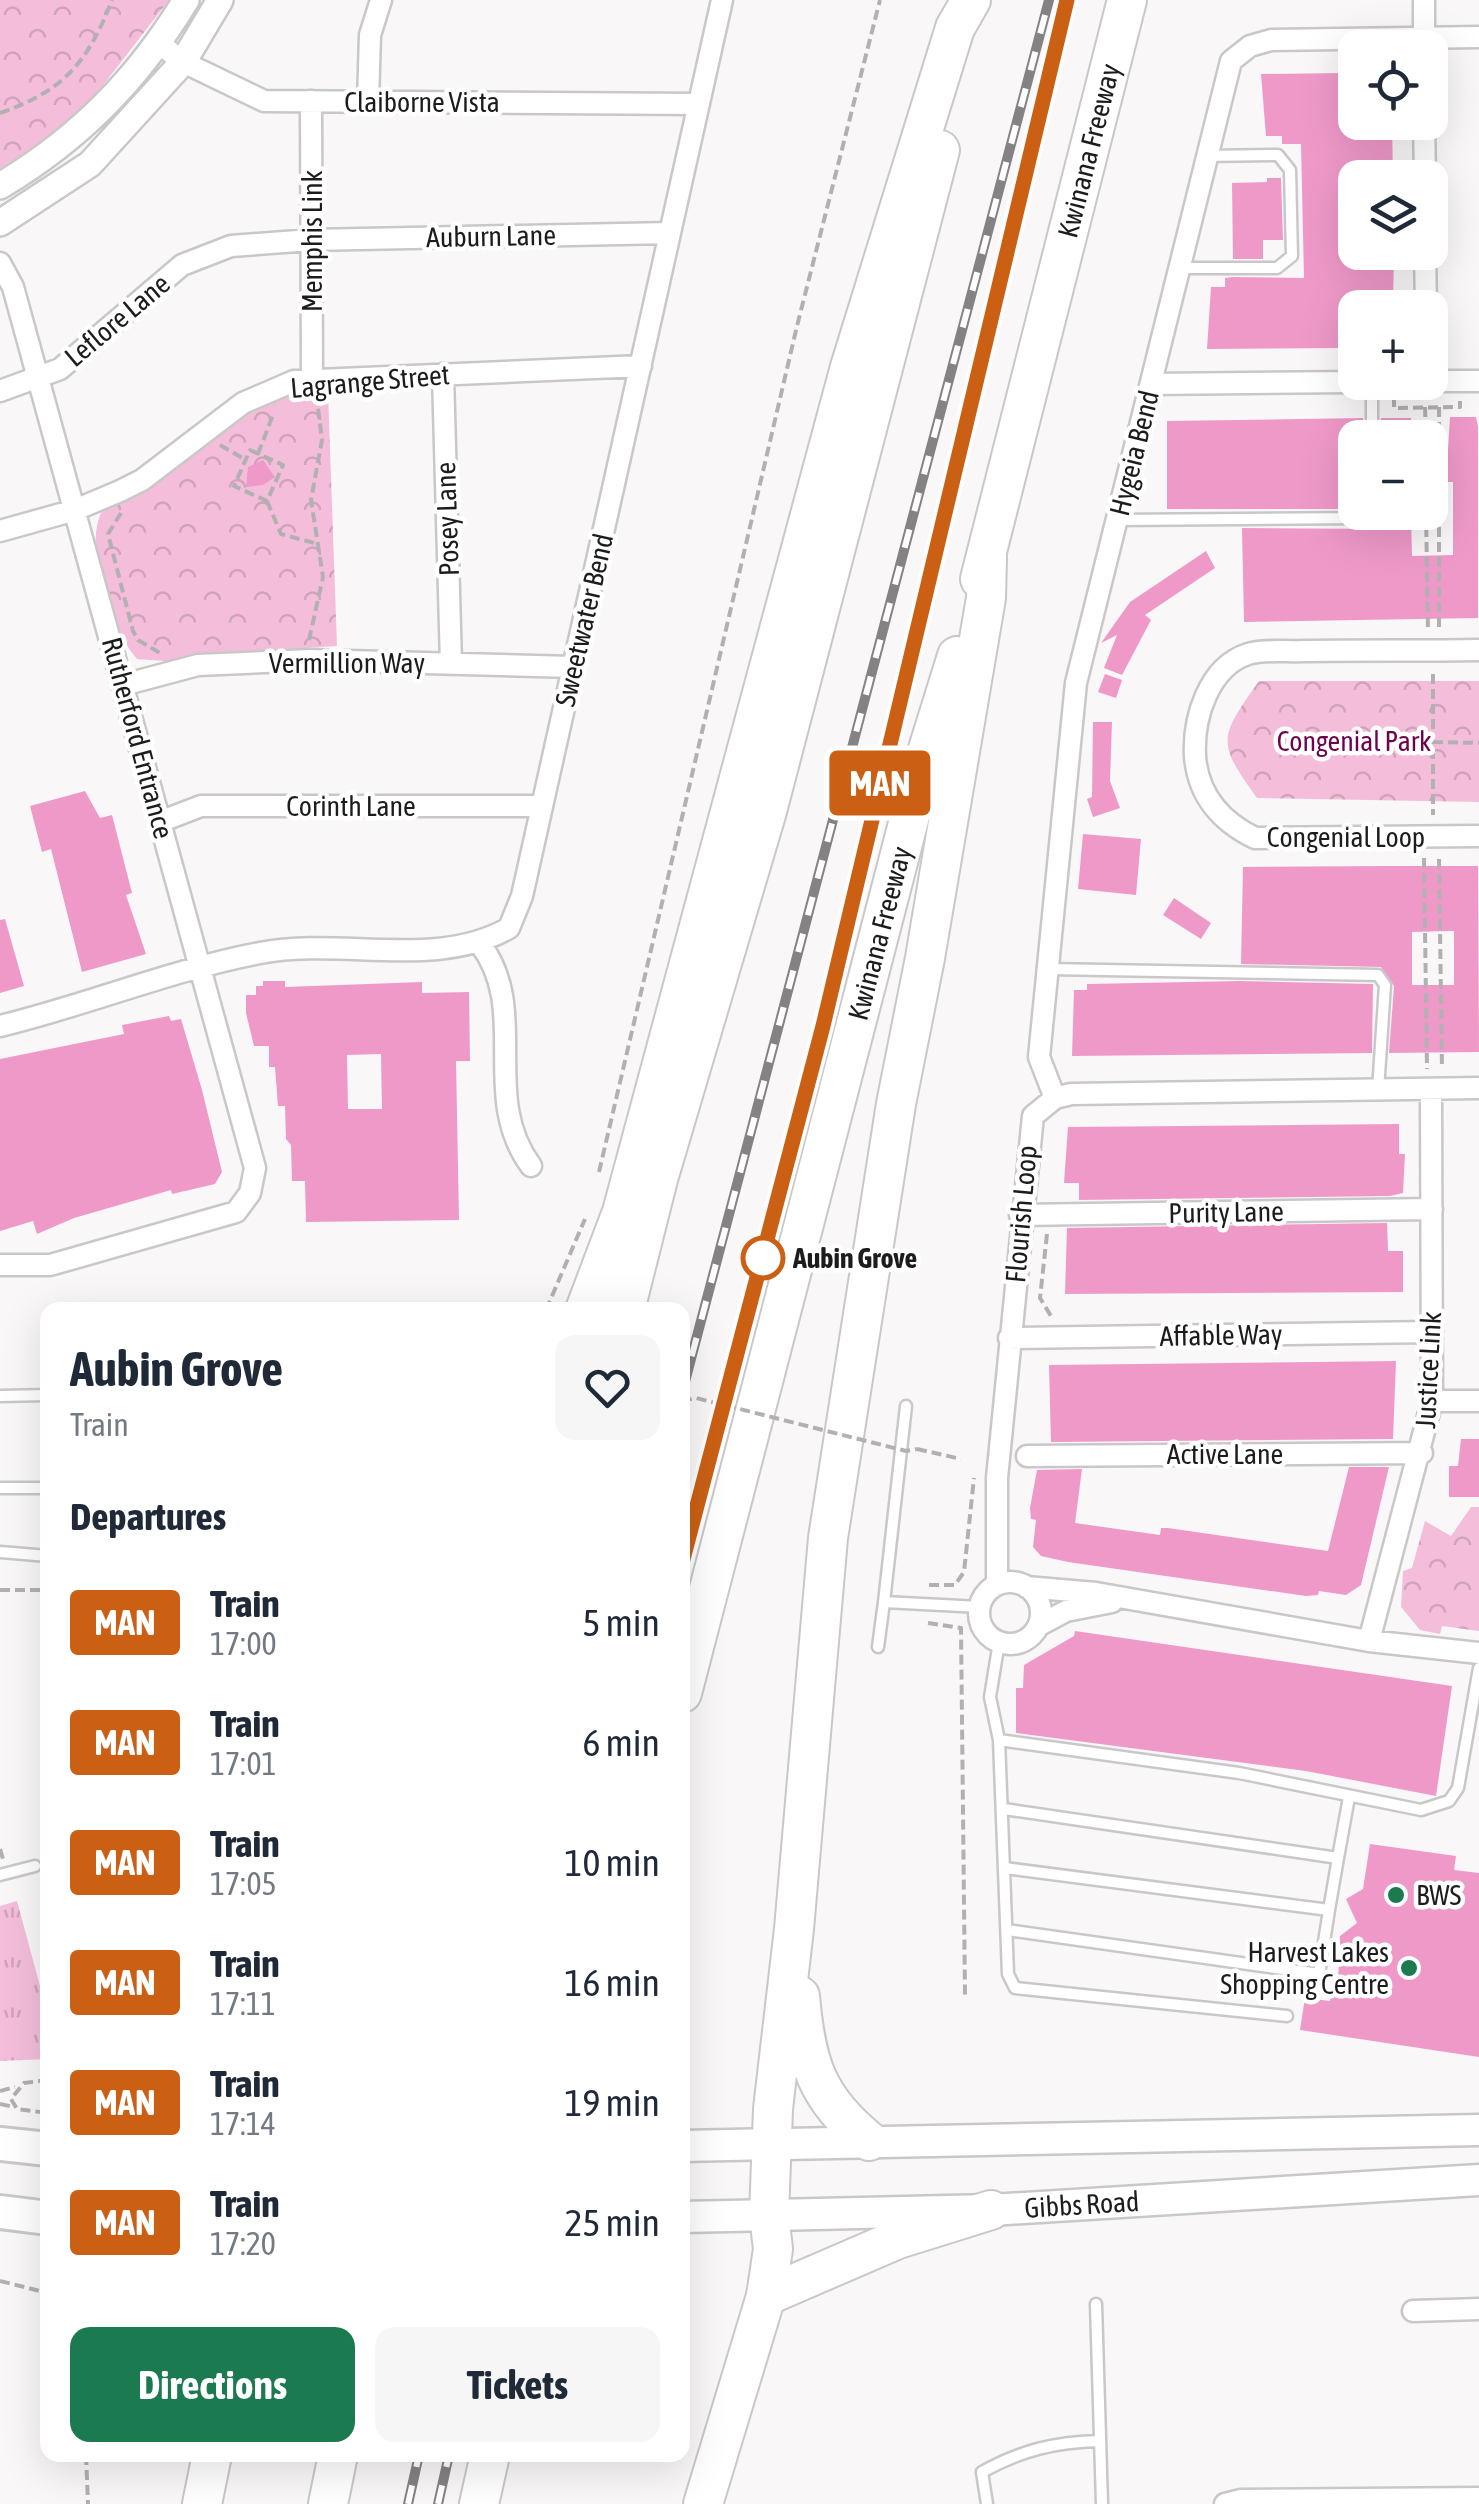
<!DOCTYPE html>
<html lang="en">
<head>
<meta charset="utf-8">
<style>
  :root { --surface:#fff; --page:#f6f6f7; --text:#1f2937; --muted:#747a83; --accent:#1c7a51 }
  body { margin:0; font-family:"Asap Condensed",sans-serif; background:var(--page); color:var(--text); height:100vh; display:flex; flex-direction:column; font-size:38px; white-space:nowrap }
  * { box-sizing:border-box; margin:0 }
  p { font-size:32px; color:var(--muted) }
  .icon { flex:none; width:55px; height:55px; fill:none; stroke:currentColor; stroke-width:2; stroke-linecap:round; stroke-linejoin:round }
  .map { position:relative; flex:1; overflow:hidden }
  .details { position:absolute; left:40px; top:1302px; width:650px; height:1160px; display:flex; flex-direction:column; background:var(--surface); border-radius:20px; box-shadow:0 10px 40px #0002 }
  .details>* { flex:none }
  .badge { padding:0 20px; border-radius:8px; font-size:35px; line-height:65px }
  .controls { position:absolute; left:1338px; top:30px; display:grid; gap:20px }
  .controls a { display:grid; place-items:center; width:110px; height:110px; border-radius:20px; background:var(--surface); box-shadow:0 10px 40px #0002; font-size:50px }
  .map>.badge { position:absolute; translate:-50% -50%; box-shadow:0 0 0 5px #fff }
  h2 { padding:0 30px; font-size:38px; line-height:90px }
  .round { display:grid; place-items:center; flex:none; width:105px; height:105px; border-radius:20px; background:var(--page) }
  .headline { display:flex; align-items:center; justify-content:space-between; height:170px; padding:0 30px }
  h1 { font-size:48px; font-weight:700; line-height:75px }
  .primary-button { display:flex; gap:20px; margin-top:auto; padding:20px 30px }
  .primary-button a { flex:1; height:115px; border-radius:20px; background:var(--accent); color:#fff; font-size:40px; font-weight:700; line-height:115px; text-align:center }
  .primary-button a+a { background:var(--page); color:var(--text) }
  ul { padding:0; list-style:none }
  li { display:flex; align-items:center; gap:30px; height:120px; padding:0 30px }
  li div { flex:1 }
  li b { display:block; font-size:38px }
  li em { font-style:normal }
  li .badge { min-width:110px; font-weight:700; text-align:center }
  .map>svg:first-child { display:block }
  .grass { fill:url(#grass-tufts) }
  .park { fill:url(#park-crowns) }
  .building { fill:#ef99c9; fill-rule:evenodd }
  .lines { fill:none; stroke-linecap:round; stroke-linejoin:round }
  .service-casing { stroke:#cac7c9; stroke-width:15 }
  .minor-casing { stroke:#cac7c9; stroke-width:25 }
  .tertiary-casing { stroke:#cac7c9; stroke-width:30 }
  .secondary-casing { stroke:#cac7c9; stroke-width:35 }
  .primary-casing { stroke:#cac7c9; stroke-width:38 }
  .motorway-casing { stroke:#cac7c9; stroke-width:42 }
  .path { stroke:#b3b0b2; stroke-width:4; stroke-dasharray:10 5; stroke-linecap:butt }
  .service { stroke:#fff; stroke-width:10 }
  .minor { stroke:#fff; stroke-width:20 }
  .tertiary { stroke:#fff; stroke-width:25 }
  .secondary { stroke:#fff; stroke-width:30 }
  .primary { stroke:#fff; stroke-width:32 }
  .motorway { stroke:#fff; stroke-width:38 }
  .rail-casing { stroke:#848283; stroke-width:10 }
  .rail { stroke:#fff; stroke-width:6; stroke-dasharray:19; stroke-linecap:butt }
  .path-bridge { stroke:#b3b0b2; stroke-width:4; stroke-dasharray:10 5; stroke-linecap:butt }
  .line-casing { stroke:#fff; stroke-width:22 }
  .line { stroke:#cb6015; stroke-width:15 }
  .stop-dot { fill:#fff; stroke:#cb6015; stroke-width:5 }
  .poi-dot { fill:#1c7a51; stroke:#fff; stroke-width:4 }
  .labels { text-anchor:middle; stroke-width:9; stroke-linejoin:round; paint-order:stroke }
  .street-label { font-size:28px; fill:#1d1c1c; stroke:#fff }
  .park-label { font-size:28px; fill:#6c034c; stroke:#fff }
  .stop-label { font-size:28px; font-weight:bold; fill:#1d1c1c; stroke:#fff; text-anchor:start }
  .poi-label { font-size:28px; fill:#1d1c1c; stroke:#fff; text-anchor:start }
</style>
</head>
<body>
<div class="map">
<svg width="1479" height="2504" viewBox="0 0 1479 2504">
  <defs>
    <pattern id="grass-tufts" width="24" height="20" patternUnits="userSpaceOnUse" patternTransform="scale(2.5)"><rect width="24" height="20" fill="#f4bedb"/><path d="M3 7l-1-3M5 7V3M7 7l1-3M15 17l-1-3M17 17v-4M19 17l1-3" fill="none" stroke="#d1a3bb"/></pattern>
    <pattern id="park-crowns" width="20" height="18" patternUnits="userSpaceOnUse" patternTransform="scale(2.5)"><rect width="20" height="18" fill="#f4bedb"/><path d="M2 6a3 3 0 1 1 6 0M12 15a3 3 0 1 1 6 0" fill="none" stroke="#d1a3bb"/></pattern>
  </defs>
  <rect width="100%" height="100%" fill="#faf7f9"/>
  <!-- grass -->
  <path class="grass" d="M17,1901L47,2012V2059L0,2061V1906Z"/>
  <!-- park -->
  <path class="park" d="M0,0H169L84,110L0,171Z
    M328,392L337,646L227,653L176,662L137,659C111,629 84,550 101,513L244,411L284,395Z
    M1259,681H1479V802L1257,798C1216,741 1219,738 1259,681Z
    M1471,1507H1479V1631L1442,1626L1440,1634L1420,1630L1401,1607L1403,1571L1412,1568L1425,1521L1451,1536Z"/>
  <!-- building -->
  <path class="building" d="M1341,73V81H1355V122H1392L1393,178H1355V252H1394L1393,308H1355V340H1340V348L1207,349L1211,287H1225V278L1233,277L1304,278L1301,144H1282V136H1266L1261,74Z
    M1267,178H1281L1283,240H1263V259H1233L1232,183L1267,182Z
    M1450,417H1476L1478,427V618L1244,622L1242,528L1386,529V512H1411L1412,556L1453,555V482H1446Z
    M1363,418V438H1355L1351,509H1167V421Z
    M1381,418H1411V438H1381Z
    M263,460L275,477L263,485L246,487L248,467Z
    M1206,551L1215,568L1145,615L1151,620L1122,675L1104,668L1117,635L1101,643L1130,602Z
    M1105,674L1122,680L1116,698L1098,692Z
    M1093,722H1112L1110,781L1120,808L1093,817L1087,799L1092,797Z
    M85,791L100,818L112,815L132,893L126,895L146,954L82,972L51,849L42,852L30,806Z
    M1083,834L1141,839L1136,895L1078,889Z
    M1384,866H1478L1479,1052L1389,1053L1394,986L1381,967L1241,964L1243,867ZM1448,931H1454V985H1412V932Z
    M1174,898L1211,923L1201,939L1163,915Z
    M5,919L24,986L0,993V920Z
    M263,981H285V987L422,982V993L469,992L470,1061H456L459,1220L306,1222L305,1181H292L291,1145L286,1139L285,1106H278L275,1067H269V1046H254L246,1013V995H256V986H263ZM381,1054L382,1109H348L347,1055Z
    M1241,981L1373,984L1372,1053L1072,1056L1074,990H1087V984Z
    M169,1016L171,1021L181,1019L202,1090L222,1172L215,1184L172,1194L171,1190L74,1218L37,1234L33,1221L0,1231V1059L124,1034L122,1025Z
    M1399,1124V1154H1405L1403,1193L1390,1196L1079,1200V1183H1064L1068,1127Z
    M1387,1223L1388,1251H1403V1292L1065,1294L1067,1228Z
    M1396,1361L1393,1439L1051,1442L1049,1365Z
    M1461,1439H1479V1497H1449V1466H1458Z
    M1349,1467H1389L1361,1585L1346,1595L1319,1591L1318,1595L1306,1596L1068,1562L1041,1556L1033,1547L1036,1520L1031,1519L1030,1508L1037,1470L1082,1469L1075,1523L1160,1535L1161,1528H1168L1328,1551Z
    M1075,1631L1452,1686L1436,1796L1306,1771L1016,1733V1688H1023L1024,1665L1074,1636Z
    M1370,1844L1456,1856L1454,1870L1479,1873V2057L1300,2030L1305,1998L1330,2001L1333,1982H1338L1340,1936L1357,1923L1346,1899L1363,1889Z"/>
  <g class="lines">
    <defs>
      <path id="service" d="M1181,268H1277L1292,256L1290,170L1278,155L1205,156
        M1372,382V438
        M1118,520L1360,518L1365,512
        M1048,969L1378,975L1385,985L1378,1090
        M0,1396L48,1395
        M0,1488H48
        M0,1552L48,1556
        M884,1602L906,1406
        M999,1642L990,1697L999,1740L1239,1773L1421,1810L1449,1801L1458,1788L1479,1668
        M878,1647L884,1602L980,1607
        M999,1740L1008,1974L1015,1988L1287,2016
        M1004,1809L1338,1858L1349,1797
        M1005,1868L1329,1910L1338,1858
        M0,1875L35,1866
        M1007,1930L1319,1974L1329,1910
        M1096,2304L1102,2504
        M987,2504L982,2472C1022,2450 1055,2442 1100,2441"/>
      <path id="minor" d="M1424,0V48
        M160,44L183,62L264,101L699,104
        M311,101L312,380
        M368,102L370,35L381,0
        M1424,122L1425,178
        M1425,252L1426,308
        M0,263L13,287L255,1168L250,1193L236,1212L50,1265H0
        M443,374L451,664
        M1430,381H1479
        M1151,384L1355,382
        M0,391L60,369L182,265L231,246L311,240L670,233
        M0,531L75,510L120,491L142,480L243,403L294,381L641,366
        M1479,650C1420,651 1361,650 1302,651C1286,652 1263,649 1248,654C1208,667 1193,719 1195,756C1198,796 1222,822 1255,838L1479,836
        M123,685L198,665L310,660L573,667
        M162,821L201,806H542
        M480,944C531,1010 479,1096 531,1166
        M0,1026C87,1005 171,970 260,953C342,937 435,970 509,928L522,896L722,0
        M1055,1098L1039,1057L1076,683L1231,61L1250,46L1271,40L1479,37
        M1020,1215L1432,1209
        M1009,1338L1432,1332
        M1432,1401H1479
        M1027,1456L1422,1453
        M979 1613a31 31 0 1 1 62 0a31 31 0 1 1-62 0Z
        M997,1585V1478L1033,1116L1055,1098L1071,1094L1479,1088
        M1026,1587L1096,1593L1369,1641L1479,1653
        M1038,1626L1066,1611L1112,1602
        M1369,1641L1432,1401L1431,1091
        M1413,2311L1479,2309
        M1225,2504L1241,2500L1479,2498"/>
      <path id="tertiary" d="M0,186C80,138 138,79 186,0
        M0,223L90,164L183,62L220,0"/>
      <g id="secondary">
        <path d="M682,2146L1479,2130"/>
        <path id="s1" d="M682,2217L991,2210L1479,2180"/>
      </g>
      <path id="primary" d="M0,2144L48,2149
        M0,2212L48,2218"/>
      <g id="motorway">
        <path id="s2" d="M980,579L1127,0"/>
        <path d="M585,1310L622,1212L850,367L955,28L971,0"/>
        <path d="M625,1310L658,1179L767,811L940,150"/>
        <path id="s3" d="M682,1693L924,762L957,656"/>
        <path d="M800,1996C806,2063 816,2098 869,2141"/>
        <path d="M766,2296L898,2239L991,2210"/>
        <path d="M202,2504L212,2455"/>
        <path d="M328,2504L338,2455"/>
        <path d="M479,2504L490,2455"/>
        <path d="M703,2504L766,2296L773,2249L769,2215L773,2109L794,1929L828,1538L896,1104L925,958L986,598L987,558"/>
      </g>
    </defs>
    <!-- service casing -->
    <use href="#service" class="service-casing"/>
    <!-- minor casing -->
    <use href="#minor" class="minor-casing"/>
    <!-- tertiary casing -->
    <use href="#tertiary" class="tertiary-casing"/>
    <!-- secondary casing -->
    <use href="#secondary" class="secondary-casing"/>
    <!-- primary casing -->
    <use href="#primary" class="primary-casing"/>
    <!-- motorway casing -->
    <use href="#motorway" class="motorway-casing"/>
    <!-- path -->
    <path class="path" d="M0,113C64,91 88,62 112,0
      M1394,382V408L1460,407V401
      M1425,407L1426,438
      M1439,407V627
      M220,445L246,460
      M250,450L283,465L267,501L234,486Z
      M258,454L274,412
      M267,501L281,534L318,544
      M1426,512L1428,630
      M121,513L108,534L133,631L138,640L160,653
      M309,640L323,577L311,500L322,440L317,400
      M1433,674V815
      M1433,742L1479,743
      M1424,858L1427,1069
      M1439,859L1442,1069
      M599,1172L797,326L880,0
      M1047,1234L1040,1298L1051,1316
      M546,1310L585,1219
      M917,1449L961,1459
      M929,1585H955L964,1572L974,1478
      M0,1590H48
      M928,1623L961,1628L965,1995
      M0,1849L3,1859
      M48,2080L24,2083L11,2099L17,2109L48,2113
      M0,2091L15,2087
      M0,2104L14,2107
      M0,2281L48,2293
      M86,2455L88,2504"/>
    <!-- service -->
    <use href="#service" class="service"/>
    <!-- minor -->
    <use href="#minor" class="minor"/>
    <!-- tertiary -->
    <use href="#tertiary" class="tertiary"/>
    <!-- secondary -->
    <use href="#secondary" class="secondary"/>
    <!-- primary -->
    <use href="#primary" class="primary"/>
    <!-- motorway -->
    <use href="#motorway" class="motorway"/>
    <defs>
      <path id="rail" d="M682,1393L1049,0
        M682,1562L823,1026L1067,0
        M408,2504L419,2455
        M438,2504L449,2455"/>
    </defs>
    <!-- rail casing -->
    <use href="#rail" class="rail-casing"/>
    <!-- rail -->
    <use href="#rail" class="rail"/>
    <!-- path-bridge -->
    <path class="path-bridge" d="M682,1401L696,1398L906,1451L917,1449"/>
  </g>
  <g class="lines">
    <defs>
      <path id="line" d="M682,1563L823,1026L1067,0"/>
    </defs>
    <!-- line casing -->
    <use href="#line" class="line-casing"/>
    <!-- line -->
    <use href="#line" class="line"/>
  </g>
  <!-- markers -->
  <circle class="stop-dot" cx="763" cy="1258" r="20"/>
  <g class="poi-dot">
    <circle cx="1396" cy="1895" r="10"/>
    <circle cx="1409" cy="1968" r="10"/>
  </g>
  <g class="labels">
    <!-- street labels -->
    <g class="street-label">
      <text x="422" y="112">Claiborne Vista</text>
      <text dy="10" stroke="none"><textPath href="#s2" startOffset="442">Kwinana Freeway</textPath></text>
      <text transform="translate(491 236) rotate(-1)" y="10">Auburn Lane</text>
      <text transform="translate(312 241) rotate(-90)" y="10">Memphis Link</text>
      <text transform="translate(117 320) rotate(-40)" y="10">Leflore Lane</text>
      <text transform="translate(370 381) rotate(-5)" y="10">Lagrange Street</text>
      <text transform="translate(1134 453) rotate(-76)" y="10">Hygeia Bend</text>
      <text transform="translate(447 519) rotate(-92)" y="10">Posey Lane</text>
      <text transform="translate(584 620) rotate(-77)" y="10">Sweetwater Bend</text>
      <text x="347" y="673">Vermillion Way</text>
      <text transform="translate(138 738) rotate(75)" y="10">Rutherford Entrance</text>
      <text x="351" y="816">Corinth Lane</text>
      <text x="1346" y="847">Congenial Loop</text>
      <text dy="10" stroke="none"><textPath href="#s3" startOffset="785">Kwinana Freeway</textPath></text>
      <text transform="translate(1226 1212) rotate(-1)" y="10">Purity Lane</text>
      <text transform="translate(1021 1214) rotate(-85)" y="10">Flourish Loop</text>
      <text transform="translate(1221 1335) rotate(-1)" y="10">Affable Way</text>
      <text transform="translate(1428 1370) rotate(-87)" y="10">Justice Link</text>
      <text x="1225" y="1464">Active Lane</text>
      <text dy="10" stroke="none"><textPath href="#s1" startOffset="400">Gibbs Road</textPath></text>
    </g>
    <!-- park labels -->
    <g class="park-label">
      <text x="1354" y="751">Congenial Park</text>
    </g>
    <!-- stop labels -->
    <g class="stop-label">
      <text x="793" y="1268">Aubin Grove</text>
    </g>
    <!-- poi labels -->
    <g class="poi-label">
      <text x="1416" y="1905">BWS</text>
      <text x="1389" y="1962" text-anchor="end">Harvest Lakes<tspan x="1389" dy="32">Shopping Centre</tspan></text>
    </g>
  </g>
</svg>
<div class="controls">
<a><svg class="icon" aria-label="locate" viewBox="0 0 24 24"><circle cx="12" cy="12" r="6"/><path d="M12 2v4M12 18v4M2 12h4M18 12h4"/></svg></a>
<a><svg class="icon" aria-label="layers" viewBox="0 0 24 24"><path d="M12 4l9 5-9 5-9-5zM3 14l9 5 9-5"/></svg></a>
<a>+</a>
<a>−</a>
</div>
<b class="badge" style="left:880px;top:783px;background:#cb6015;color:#fff">MAN</b>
<section class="details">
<div class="headline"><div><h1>Aubin Grove</h1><p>Train</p></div><a class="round"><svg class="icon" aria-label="heart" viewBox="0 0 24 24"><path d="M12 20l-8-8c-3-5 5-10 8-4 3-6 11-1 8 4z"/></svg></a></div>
<h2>Departures</h2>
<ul>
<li><span class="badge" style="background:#cb6015;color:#fff">MAN</span><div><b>Train</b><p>17:00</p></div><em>5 min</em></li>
<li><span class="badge" style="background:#cb6015;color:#fff">MAN</span><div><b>Train</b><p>17:01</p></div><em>6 min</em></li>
<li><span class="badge" style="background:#cb6015;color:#fff">MAN</span><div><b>Train</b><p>17:05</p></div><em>10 min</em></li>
<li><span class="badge" style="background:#cb6015;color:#fff">MAN</span><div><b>Train</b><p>17:11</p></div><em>16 min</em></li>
<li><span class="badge" style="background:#cb6015;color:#fff">MAN</span><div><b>Train</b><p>17:14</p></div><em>19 min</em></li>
<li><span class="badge" style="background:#cb6015;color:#fff">MAN</span><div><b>Train</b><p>17:20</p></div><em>25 min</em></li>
</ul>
<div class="primary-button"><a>Directions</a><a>Tickets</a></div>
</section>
</div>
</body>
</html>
